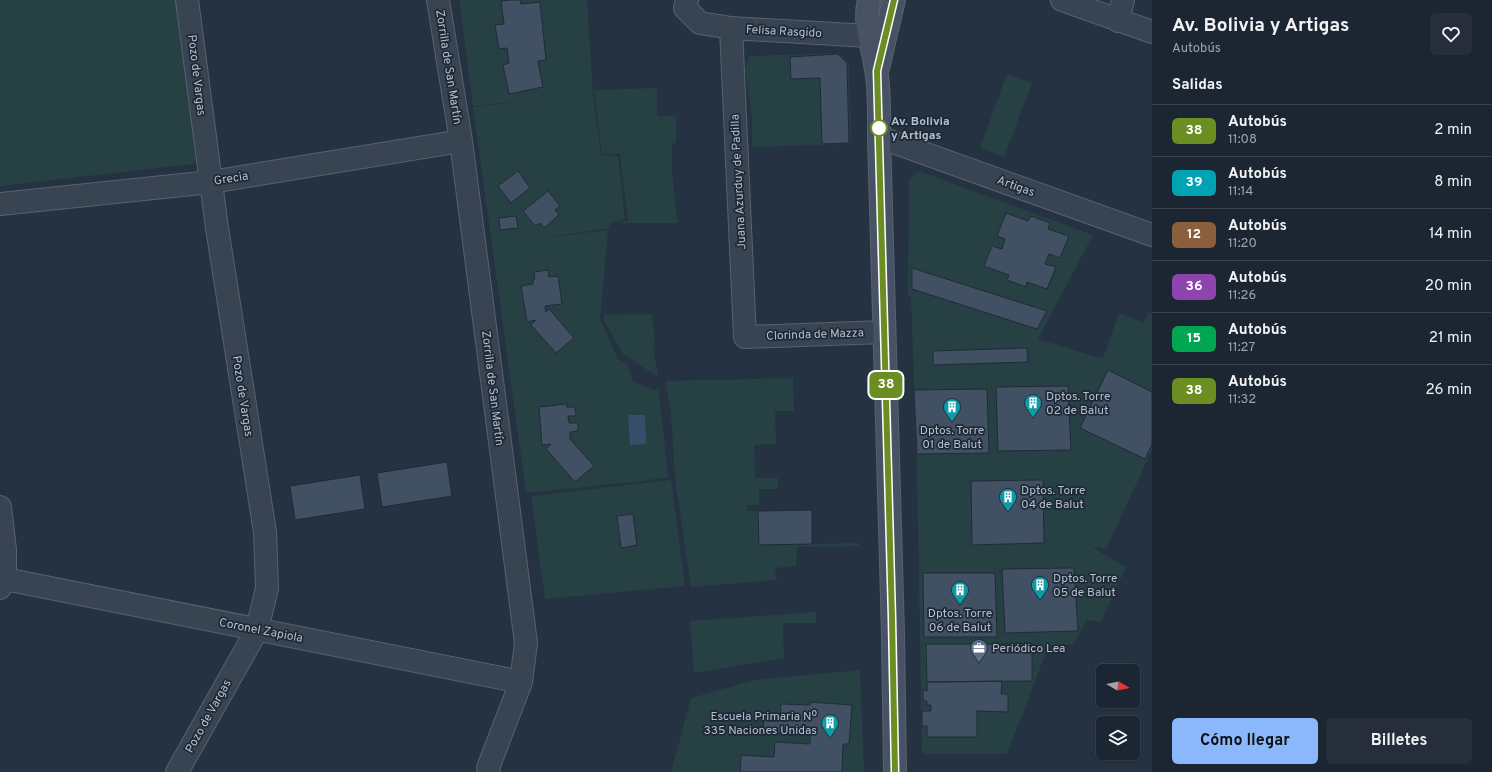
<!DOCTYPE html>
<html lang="es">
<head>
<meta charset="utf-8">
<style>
  :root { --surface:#1c2632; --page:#252e3a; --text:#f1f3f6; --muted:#a0a5ac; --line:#3a434d; --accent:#8bb8fc }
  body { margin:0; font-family:Overpass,sans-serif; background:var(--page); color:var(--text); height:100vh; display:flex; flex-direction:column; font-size:15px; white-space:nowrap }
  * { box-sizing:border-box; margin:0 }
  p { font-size:13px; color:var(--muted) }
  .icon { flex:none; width:22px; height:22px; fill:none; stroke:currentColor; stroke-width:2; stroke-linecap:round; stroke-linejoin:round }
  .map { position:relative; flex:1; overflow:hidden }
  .details { display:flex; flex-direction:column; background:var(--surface); width:340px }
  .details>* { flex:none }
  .badge { padding:0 8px; border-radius:6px; font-size:14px; line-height:26px }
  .needle { width:26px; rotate:99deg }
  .buttons { position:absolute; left:1096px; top:664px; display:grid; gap:8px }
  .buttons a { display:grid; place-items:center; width:44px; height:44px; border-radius:6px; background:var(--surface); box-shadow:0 1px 3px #0004,0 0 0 1px var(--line); font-size:20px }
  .map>.badge { position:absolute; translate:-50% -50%; box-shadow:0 0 0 2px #fff }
  h2 { padding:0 20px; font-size:15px; line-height:36px }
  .round { display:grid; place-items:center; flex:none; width:42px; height:42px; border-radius:6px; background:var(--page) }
  .summary { display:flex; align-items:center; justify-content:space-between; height:68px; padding:0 20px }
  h1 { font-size:19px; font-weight:700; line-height:30px }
  .button { display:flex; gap:8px; margin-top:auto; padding:8px 20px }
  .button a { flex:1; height:46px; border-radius:6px; background:var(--accent); color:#111; font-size:16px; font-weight:700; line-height:46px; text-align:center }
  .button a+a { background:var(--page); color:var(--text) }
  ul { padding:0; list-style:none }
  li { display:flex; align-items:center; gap:12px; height:52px; padding:0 20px; border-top:1px solid var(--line) }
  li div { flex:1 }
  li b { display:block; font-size:15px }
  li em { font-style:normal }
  li .badge { min-width:44px; font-weight:700; text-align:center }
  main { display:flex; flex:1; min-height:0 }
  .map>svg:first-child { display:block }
  .green { fill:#274043 }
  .water { fill:#384d6a }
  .building { fill:#415062; stroke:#202b39 }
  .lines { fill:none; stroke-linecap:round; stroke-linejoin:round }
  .street-casing { stroke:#57626f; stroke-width:24 }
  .secondary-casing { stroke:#57626f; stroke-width:24 }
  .street { stroke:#394452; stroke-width:22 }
  .secondary { stroke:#475365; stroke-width:22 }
  .line-casing { stroke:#fff; stroke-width:9 }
  .line { stroke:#6b8e23; stroke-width:6 }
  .stop-dot { fill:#fff; stroke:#6b8e23; stroke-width:2 }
  .labels { text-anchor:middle; stroke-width:3.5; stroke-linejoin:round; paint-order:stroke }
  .street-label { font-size:12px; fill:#b6bfcc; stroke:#1e2937 }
  .stop-label { font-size:12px; font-weight:bold; fill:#b6bfcc; stroke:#1e2937; text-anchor:start }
  .poi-label { font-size:12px; fill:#b6bfcc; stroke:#1e2937; text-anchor:start }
</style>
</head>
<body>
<main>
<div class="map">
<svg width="1152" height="772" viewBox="0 0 1152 772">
  <rect width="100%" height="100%" fill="#253242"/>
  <!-- green -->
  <path class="green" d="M0,0H182L201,152L194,164L0,186Z
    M459,0H587L593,94L601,155L618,156L625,219L610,223L609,228L543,238L608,230L600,319L618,359L627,364L633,382L659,391L668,477L642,481L526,493L473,107L542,99L473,106Z
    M839,53L849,63L851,144L752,147V118L745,69L749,56Z
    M1007,74L1032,83L1004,157L980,148Z
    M657,88V116H676V143H672V169L677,223H619L628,220L620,153L602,154L594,90Z
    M919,171L1093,235L1038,339L1103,359L1119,313L1144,323L1148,312L1152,314V450L1106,549L1101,547L1093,548L1126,567L1101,622L1087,620L1074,644L1049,645L1007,754H922L917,467L911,297L908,295L909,179Z
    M652,314L655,342L653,348L659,378L623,354L604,320V315Z
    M793,378L794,411H775L776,444L754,445L755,478H778V489H759V505H747V511H758L759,545L859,543V546L797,547L796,566L775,568L777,580L691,587L675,480L671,413L665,381Z
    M671,480L685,586L545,599L531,496Z
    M816,612V623H783L784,658L694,673L690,621Z
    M860,670L864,772H671L691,698L755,680Z"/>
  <!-- water -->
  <path class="water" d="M628,415H645L646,444L630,445Z"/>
  <!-- building -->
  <path class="building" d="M510,0H520L521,4L540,2L546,60L538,61L543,87L509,94L503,65L509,63L507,48L499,49L495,25L504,24L501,1Z
    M838,54L847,63L849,143L822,144L820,78L791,79L790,57Z
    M518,171L530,188L511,203L498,186Z
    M548,191L560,206L555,210L559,215L544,228L540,223L535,226L523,211Z
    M1006,213L1028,221L1031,216L1050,223L1048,229L1069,236L1060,258L1049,254L1045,264L1056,267L1047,289L1027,282L1026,287L1007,280L1009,275L984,266L992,246L1002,249L1005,239L997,236Z
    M516,216L518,228L500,230L499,218Z
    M912,268L1047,311L1037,329L912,289Z
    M548,270L549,277L558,276L562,304L545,306L546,312L549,309L574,338L556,353L531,325L536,320L527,322L521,286L533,284V279H535L534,272Z
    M1027,348L1028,362L933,365V351Z
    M1108,370L1152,392V444L1145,459L1080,428Z
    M1068,386L1071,450L998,451L996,387Z
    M987,389L989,453L917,454L914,390Z
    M567,404V407H575L576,416H568L569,423H578V431L570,432V439L594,466L575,482L546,449L551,444L542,445L539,407Z
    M447,462L452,496L382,507L377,473Z
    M360,475L365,509L295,520L290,486Z
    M1043,480L1044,543L972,545L971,481Z
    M812,510V544L759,545L758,511Z
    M633,514L637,545L621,548L617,516Z
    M1074,568L1078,631L1005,633L1002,569Z
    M923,573H995L997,637H924Z
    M926,644H1032V681L927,682Z
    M1002,681L1001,694H1008V712L977,711V737H927V726H922V711H931V705H927V701H923V690L927,691V682Z
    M810,702L852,705L849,744H843L842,772H740L741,755L774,757L775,742L810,744V734L763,732L764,716L780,717L781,704L810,705Z"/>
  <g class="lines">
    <defs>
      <path id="street" d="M438,0L461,141L526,643L521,682L488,768L489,772
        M687,0L685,8L700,23L731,28L869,36
        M1062,0L1152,32
        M1118,21L1123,0
        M731,28L745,337L884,332
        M879,137L1152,235
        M0,204L211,182L461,141
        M0,507L5,550V579L0,588
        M0,578L521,682
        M177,772L257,630L267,588L265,532L217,228L187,0"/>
      <path id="secondary" d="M869,0C863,23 873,47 876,70C880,90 879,116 879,137L893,634L895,772
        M878,68L894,0"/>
    </defs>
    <!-- street casing -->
    <use href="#street" class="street-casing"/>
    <!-- secondary casing -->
    <use href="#secondary" class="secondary-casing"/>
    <!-- street -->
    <use href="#street" class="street"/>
    <!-- secondary -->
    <use href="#secondary" class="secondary"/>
  </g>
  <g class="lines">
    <defs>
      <path id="line" d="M894,0L877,71L892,618L895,772"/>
    </defs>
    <!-- line casing -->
    <use href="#line" class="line-casing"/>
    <!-- line -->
    <use href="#line" class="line"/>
  </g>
  <!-- icons -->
  <defs>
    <symbol id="building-pin" viewBox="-11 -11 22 30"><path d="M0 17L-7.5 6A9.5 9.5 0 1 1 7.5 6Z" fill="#0f9aa8" stroke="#1e2937"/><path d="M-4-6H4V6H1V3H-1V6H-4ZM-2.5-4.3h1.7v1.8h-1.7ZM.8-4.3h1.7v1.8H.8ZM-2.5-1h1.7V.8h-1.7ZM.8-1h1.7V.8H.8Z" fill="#fff"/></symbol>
    <symbol id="office-pin" viewBox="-11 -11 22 30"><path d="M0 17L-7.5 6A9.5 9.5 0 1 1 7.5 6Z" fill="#5c6f8a" stroke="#1e2937"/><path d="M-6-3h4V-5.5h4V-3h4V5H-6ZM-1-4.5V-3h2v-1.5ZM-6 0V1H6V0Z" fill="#fff"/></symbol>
  </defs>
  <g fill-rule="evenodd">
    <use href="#building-pin" x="1023" y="393" width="20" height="27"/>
    <use href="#building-pin" x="942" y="397" width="20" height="27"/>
    <use href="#building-pin" x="998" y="487" width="20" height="27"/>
    <use href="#building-pin" x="1030" y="575" width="20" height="27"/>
    <use href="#building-pin" x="950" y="580" width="20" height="27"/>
    <use href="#office-pin" x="969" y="638" width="20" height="27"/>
    <use href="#building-pin" x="820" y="713" width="20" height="27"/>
  </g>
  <!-- markers -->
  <circle class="stop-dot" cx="879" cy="128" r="8"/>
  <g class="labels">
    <!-- street labels -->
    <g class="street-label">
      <text transform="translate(784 31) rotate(3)" y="4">Felisa Rasgido</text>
      <text transform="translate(449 67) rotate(81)" y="4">Zorrilla de San Martín</text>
      <text transform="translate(197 75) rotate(83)" y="4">Pozo de Vargas</text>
      <text transform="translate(231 178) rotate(-9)" y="4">Grecia</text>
      <text transform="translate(738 182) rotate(-93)" y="4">Juana Azurduy de Padilla</text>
      <text transform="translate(1016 186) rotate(20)" y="4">Artigas</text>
      <text transform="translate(815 334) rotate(-2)" y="4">Clorinda de Mazza</text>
      <text transform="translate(493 388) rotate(83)" y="4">Zorrilla de San Martín</text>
      <text transform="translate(243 396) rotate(81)" y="4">Pozo de Vargas</text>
      <text transform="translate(261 630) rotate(11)" y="4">Coronel Zapiola</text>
      <text transform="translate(208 716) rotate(-61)" y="4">Pozo de Vargas</text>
    </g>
    <!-- stop labels -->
    <g class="stop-label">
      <text x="891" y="125">Av. Bolivia<tspan x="891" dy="14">y Artigas</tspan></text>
    </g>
    <!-- poi labels -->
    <g class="poi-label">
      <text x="1046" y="400">Dptos. Torre<tspan x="1046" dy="14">02 de Balut</tspan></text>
      <text x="952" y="434" text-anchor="middle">Dptos. Torre<tspan x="952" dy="14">01 de Balut</tspan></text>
      <text x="1021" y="494">Dptos. Torre<tspan x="1021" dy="14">04 de Balut</tspan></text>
      <text x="1053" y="582">Dptos. Torre<tspan x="1053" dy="14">05 de Balut</tspan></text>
      <text x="960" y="617" text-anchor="middle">Dptos. Torre<tspan x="960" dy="14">06 de Balut</tspan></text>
      <text x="992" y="652">Periódico Lea</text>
      <text x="817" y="720" text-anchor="end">Escuela Primaria Nº<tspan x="817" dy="14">335 Naciones Unidas</tspan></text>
    </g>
  </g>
</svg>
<div class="buttons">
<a><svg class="needle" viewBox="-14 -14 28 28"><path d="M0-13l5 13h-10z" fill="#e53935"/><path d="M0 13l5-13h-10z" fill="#a0a5ac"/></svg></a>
<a><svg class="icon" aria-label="layers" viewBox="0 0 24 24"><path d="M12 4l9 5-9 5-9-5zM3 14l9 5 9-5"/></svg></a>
</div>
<b class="badge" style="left:886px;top:385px;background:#6b8e23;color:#fff">38</b>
</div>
<section class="details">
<div class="summary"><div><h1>Av. Bolivia y Artigas</h1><p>Autobús</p></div><a class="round"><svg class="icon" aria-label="heart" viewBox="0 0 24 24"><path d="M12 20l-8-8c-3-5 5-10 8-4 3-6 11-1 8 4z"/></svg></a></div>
<h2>Salidas</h2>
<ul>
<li><span class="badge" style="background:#6b8e23;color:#fff">38</span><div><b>Autobús</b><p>11:08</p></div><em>2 min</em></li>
<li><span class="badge" style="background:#00a3b4;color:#fff">39</span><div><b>Autobús</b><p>11:14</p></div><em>8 min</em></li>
<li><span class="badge" style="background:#8b5e3c;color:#fff">12</span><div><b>Autobús</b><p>11:20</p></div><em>14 min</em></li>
<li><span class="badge" style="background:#8e44ad;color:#fff">36</span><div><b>Autobús</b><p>11:26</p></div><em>20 min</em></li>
<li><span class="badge" style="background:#00a651;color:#fff">15</span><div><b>Autobús</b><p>11:27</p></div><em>21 min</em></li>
<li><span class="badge" style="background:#6b8e23;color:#fff">38</span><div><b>Autobús</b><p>11:32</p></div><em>26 min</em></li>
</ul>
<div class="button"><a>Cómo llegar</a><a>Billetes</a></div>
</section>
</main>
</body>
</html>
